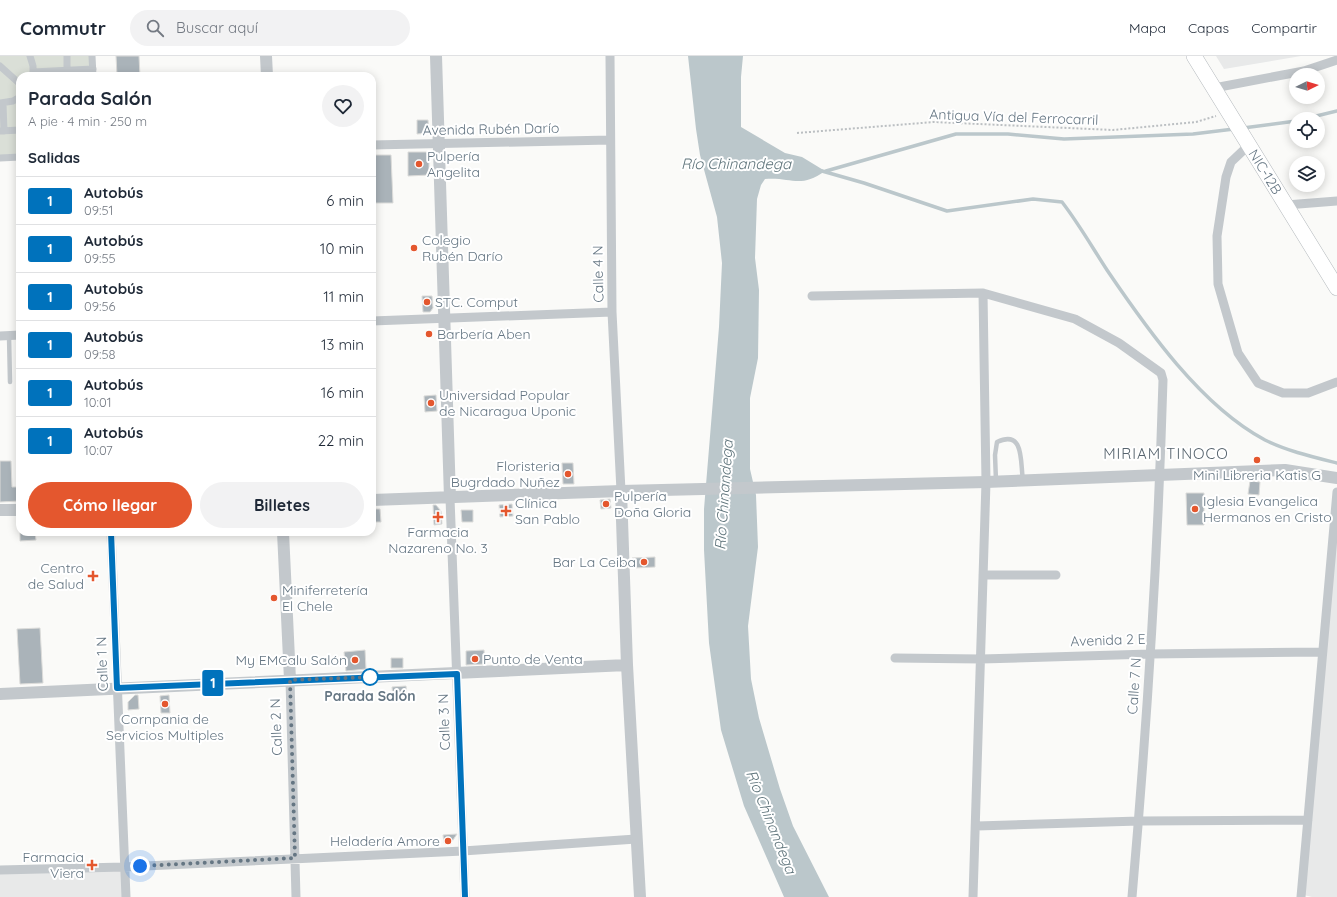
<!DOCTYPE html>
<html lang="es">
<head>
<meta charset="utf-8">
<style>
  :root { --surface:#fff; --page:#f2f2f3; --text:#1f2937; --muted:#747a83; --line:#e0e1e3; --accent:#e4572e }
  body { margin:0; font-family:Quicksand,sans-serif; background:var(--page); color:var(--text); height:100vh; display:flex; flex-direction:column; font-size:15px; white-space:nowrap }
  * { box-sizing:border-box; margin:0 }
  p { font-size:13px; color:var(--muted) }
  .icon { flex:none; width:22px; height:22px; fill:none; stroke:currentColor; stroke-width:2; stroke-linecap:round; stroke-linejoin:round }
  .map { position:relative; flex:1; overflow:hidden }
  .side { position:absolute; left:16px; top:16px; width:360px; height:464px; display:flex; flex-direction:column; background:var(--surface); border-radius:12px; box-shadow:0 2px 10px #0003 }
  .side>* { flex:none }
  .badge { padding:0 8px; border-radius:3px; font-size:14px; line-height:26px }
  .needle { width:26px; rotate:85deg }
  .tools { position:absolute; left:1289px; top:12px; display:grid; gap:8px }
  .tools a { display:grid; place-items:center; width:36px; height:36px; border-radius:50%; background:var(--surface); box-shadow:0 2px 10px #0003; font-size:20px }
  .you { position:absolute; width:20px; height:20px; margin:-10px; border:3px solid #fff; border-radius:50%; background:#1a73e8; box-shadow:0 0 0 6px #1a73e833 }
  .map>.badge { position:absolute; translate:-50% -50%; box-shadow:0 0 0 2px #fff }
  h2 { padding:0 12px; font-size:15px; line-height:36px }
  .round { display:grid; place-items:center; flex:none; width:42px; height:42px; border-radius:21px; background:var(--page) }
  .overview { display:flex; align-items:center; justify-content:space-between; height:68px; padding:0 12px }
  h1 { font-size:19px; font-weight:800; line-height:30px }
  .button { display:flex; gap:8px; margin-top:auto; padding:8px 12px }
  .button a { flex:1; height:46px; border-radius:24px; background:var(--accent); color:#fff; font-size:16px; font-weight:800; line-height:46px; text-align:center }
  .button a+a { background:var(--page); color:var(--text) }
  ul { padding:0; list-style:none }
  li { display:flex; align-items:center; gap:12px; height:48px; padding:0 12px; border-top:1px solid var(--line) }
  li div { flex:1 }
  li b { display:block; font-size:15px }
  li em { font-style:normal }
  li .badge { min-width:44px; font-weight:700; text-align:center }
  header { display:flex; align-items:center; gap:24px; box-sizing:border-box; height:56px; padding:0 20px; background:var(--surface); border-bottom:1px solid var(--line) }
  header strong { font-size:19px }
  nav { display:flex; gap:22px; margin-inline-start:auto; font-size:14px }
  .search { width:280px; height:36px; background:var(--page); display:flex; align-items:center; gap:10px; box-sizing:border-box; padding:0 14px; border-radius:22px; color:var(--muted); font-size:15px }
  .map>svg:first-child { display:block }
  .built { fill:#e8e9e9 }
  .green { fill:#dadfd7 }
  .water { fill:#bbc7cb }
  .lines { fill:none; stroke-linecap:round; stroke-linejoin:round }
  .stream { stroke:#bbc7cb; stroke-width:3.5 }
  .building { fill:#aab3b9; stroke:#dcdcda }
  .primary-casing { stroke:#b5babe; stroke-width:16 }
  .path { stroke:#bbbfc2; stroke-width:2; stroke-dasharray:2 2; stroke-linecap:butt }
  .service { stroke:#c3c8cc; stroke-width:4.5 }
  .pedestrian { stroke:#c3c8cc; stroke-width:7 }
  .minor { stroke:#c3c8cc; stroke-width:9 }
  .tertiary { stroke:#c3c8cc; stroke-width:12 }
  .primary { stroke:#fff; stroke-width:15 }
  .line-casing { stroke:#fff; stroke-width:9 }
  .line { stroke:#0072bc; stroke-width:6 }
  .walk { stroke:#657683; stroke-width:4; stroke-dasharray:0 7.2 }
  .poi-dot { fill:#e4572e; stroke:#fff; stroke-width:1.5 }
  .stop-dot { fill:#fff; stroke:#0072bc; stroke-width:2 }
  .labels { text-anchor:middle; stroke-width:4; stroke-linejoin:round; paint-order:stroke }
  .street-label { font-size:14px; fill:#657683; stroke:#fff }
  .poi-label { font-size:14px; fill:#657683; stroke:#fff; text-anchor:start }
  .stop-label { font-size:14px; font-weight:bold; fill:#657683; stroke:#fff }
  .water-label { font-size:15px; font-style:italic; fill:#60757c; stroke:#fff }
  .neighbourhood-label { font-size:15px; letter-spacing:1px; fill:#57646e; stroke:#fff }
</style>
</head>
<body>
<header>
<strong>Commutr</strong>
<div class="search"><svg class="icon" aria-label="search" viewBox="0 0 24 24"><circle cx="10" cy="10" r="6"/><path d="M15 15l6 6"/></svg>Buscar aquí</div>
<nav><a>Mapa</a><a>Capas</a><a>Compartir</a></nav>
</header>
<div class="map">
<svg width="1337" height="841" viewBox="0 0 1337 841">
  <rect width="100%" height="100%" fill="#fafaf8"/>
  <!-- built -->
  <path class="built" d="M1216,0H1301L1224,13Z
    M1337,466V841H1312L1304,839Z
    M124,811L126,841H0V814Z"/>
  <!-- green -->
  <path class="green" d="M0,0H92L93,20H20V101L0,102Z"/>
  <!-- water -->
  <path class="water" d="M688,0H743L741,21V71L785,97L802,101L825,115C800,133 792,121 765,123L761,129L757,143L755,202L759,234L758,302L750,342V413L756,439L758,491L748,570L751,623L759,662L780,733L793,770L829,841H784L744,750L721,674L709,587L704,494V453L719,271L722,207L717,161L700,99L696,73Z"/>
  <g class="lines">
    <!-- stream -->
    <path class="stream" d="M1304,63L1337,55
      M1243,72L1296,65
      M822,115L864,127L947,155L1033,143L1062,146C1079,168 1092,191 1107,214C1147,273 1201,350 1265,384C1287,395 1313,401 1337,407
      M826,115L956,78H1008L1064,83L1193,78L1234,73"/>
  </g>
  <!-- building -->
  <path class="building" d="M116,0H139L140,20H117Z
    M417,64H428L429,77L417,78Z
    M408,96H429V119L408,120Z
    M372,99H391L393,147H372Z
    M422,240H432L433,252L430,256H423Z
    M436,339L437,355L425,356L424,340Z
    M0,405H11L12,431H20V445L0,446Z
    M562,407H573L574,428H563Z
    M1250,425L1260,426L1259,439L1248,438Z
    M1186,437H1204V469H1187Z
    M610,443L611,452L601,453L600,444Z
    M512,448L513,460L500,461L499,449Z
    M433,449H436L441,455L442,468L434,469Z
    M372,453H380L381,466H372Z
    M461,454H473V466H462Z
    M20,476H35L36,484L20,485Z
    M655,501V511L633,512L632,502Z
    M40,572L43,627L20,628L17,573Z
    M365,594L366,613L346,615L344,596Z
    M484,594L485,608L466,609V595Z
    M391,602H403V612H391Z
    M406,630L407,640L393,641L392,631Z
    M135,639H138L139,653L128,654V646Z
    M169,639L170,657H161L160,640Z
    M457,778L451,787H444L443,779Z"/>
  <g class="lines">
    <defs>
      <g id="primary">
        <path id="s1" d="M1194,0L1337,232"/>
      </g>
    </defs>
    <!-- primary casing -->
    <use href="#primary" class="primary-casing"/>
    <!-- path -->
    <path class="path" d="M797,77L934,66L1113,74L1196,66L1216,60"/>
    <!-- service -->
    <path class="service" d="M9,280L10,326
      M996,425L995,399L997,386C1025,373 1020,407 1023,424"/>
    <!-- pedestrian -->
    <path class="pedestrian" d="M30,0L33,10V19
      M67,0V20
      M92,0L93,20
      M0,10L20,28
      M33,16L93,13
      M0,47L13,45L20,41
      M3,47L4,75
      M0,75L20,74
      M0,102L20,101"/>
    <!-- minor -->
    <path class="minor" d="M610,0L612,256L621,435
      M1214,32L1304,15L1337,4
      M372,89L610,84
      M1249,89L1231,106L1226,121L1217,180L1218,228L1238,297L1258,327L1283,337H1308L1337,326
      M1286,149L1337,145
      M812,240L983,237L1075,263L1119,287L1161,317L1163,324C1158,496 1147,669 1132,841
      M372,265L612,256
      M0,280L20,279
      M450,442L465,841
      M111,476L126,841
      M983,519H1056
      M895,602L981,603L1150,598L1322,596
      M290,624L296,841
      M977,770L1139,765L1308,764
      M0,814L124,811L463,795L636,783
      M973,841L986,426L983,237
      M1301,841L1337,436"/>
    <!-- tertiary -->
    <path class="tertiary" d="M266,0L267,20
      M436,0L450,442
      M621,435L627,609L640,841
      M372,444L621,435L986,426L1285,414L1337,422
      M0,454H20
      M283,476L290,624
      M0,638L627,609"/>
    <!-- primary -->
    <use href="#primary" class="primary"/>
  </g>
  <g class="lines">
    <defs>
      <path id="line" d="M111,476L117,632L457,618L465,841"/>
    </defs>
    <!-- line casing -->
    <use href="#line" class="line-casing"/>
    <!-- line -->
    <use href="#line" class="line"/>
    <!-- walk -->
    <path class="walk" d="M140,810L295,802L290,624L370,621"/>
  </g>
  <!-- markers -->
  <g class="poi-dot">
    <circle cx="419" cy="108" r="4"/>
    <circle cx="414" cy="192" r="4"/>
    <circle cx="427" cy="246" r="4"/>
    <circle cx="429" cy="278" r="4"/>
    <circle cx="431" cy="347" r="4"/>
    <circle cx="1257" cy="404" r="4"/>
    <circle cx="568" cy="418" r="4"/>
    <circle cx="606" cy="448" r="4"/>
    <circle cx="1195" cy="453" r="4"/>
    <path d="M504 449h4v4h4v4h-4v4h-4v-4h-4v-4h4z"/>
    <path d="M436 455h4v4h4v4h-4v4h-4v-4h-4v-4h4z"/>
    <circle cx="644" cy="506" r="4"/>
    <path d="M91 514h4v4h4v4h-4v4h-4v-4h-4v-4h4z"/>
    <circle cx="274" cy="542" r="4"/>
    <circle cx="475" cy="603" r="4"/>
    <circle cx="355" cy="604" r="4"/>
    <circle cx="165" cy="648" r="4"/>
    <circle cx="448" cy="785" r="4"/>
    <path d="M90 803h4v4h4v4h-4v4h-4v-4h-4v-4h4z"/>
  </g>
  <circle class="stop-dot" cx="370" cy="621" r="8"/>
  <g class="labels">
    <!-- street labels -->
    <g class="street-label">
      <text transform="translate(1014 61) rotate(2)" y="5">Antigua Vía del Ferrocarril</text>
      <text transform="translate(491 73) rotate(-1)" y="5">Avenida Rubén Darío</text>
      <text dy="5" stroke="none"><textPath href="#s1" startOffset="136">NIC-12B</textPath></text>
      <text transform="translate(598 218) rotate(-91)" y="5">Calle 4 N</text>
      <text transform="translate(1108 584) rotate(-2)" y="5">Avenida 2 E</text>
      <text transform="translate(102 608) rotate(-92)" y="5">Calle 1 N</text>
      <text transform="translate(1134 630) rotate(-86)" y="5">Calle 7 N</text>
      <text transform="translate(444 666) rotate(-92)" y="5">Calle 3 N</text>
      <text transform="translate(276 671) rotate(-92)" y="5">Calle 2 N</text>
    </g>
    <!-- poi labels -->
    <g class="poi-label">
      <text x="427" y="105">Pulpería<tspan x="427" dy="16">Angelita</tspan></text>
      <text x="422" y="189">Colegio<tspan x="422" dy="16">Rubén Darío</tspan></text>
      <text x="435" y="251">STC. Comput</text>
      <text x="437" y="283">Barbería Aben</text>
      <text x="439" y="344">Universidad Popular<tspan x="439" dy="16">de Nicaragua Uponic</tspan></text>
      <text x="560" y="415" text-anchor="end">Floristeria<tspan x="560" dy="16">Bugrdado Nuñez</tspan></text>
      <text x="1257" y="424" text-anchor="middle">Mini Libreria Katis G</text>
      <text x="614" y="445">Pulpería<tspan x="614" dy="16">Doña Gloria</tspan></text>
      <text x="1203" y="450">Iglesia Evangelica<tspan x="1203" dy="16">Hermanos en Cristo</tspan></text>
      <text x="515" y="452">Clínica<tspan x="515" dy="16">San Pablo</tspan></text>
      <text x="438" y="481" text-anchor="middle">Farmacia<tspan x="438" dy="16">Nazareno No. 3</tspan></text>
      <text x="636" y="511" text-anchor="end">Bar La Ceiba</text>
      <text x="84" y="517" text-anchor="end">Centro<tspan x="84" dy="16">de Salud</tspan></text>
      <text x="282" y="539">Miniferretería<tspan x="282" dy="16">El Chele</tspan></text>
      <text x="483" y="608">Punto de Venta</text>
      <text x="347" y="609" text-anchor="end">My EMCalu Salón</text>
      <text x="165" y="668" text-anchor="middle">Cornpania de<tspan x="165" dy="16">Servicios Multiples</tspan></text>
      <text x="440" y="790" text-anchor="end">Heladería Amore</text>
      <text x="84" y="806" text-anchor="end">Farmacia<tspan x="84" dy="16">Viera</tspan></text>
    </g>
    <!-- stop labels -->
    <g class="stop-label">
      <text x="370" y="645">Parada Salón</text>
    </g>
    <!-- water labels -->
    <g class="water-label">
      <text x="736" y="113">Río Chinandega</text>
      <text transform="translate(724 439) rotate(-86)" y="5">Río Chinandega</text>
      <text transform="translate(771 766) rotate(68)" y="5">Río Chinandega</text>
    </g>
    <!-- neighbourhood labels -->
    <g class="neighbourhood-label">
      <text x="1166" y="403">MIRIAM TINOCO</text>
    </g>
  </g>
</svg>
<div class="tools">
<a><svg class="needle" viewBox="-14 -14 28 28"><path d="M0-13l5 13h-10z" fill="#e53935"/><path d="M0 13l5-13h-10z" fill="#747a83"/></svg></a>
<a><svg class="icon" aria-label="locate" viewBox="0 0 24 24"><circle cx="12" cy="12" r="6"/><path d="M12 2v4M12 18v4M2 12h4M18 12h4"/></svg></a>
<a><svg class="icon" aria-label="layers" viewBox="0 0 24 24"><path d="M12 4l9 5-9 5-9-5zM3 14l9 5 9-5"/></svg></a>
</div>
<div class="you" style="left:140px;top:810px"></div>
<b class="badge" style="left:213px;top:627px;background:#0072bc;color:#fff">1</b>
<section class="side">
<div class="overview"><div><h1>Parada Salón</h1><p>A pie · 4 min · 250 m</p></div><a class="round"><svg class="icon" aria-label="heart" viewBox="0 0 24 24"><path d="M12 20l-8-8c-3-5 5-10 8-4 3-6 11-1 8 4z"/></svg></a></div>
<h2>Salidas</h2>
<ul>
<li><span class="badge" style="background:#0072bc;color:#fff">1</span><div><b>Autobús</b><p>09:51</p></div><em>6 min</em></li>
<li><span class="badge" style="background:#0072bc;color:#fff">1</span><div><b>Autobús</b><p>09:55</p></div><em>10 min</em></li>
<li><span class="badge" style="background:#0072bc;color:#fff">1</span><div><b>Autobús</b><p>09:56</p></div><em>11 min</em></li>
<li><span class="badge" style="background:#0072bc;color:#fff">1</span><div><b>Autobús</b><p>09:58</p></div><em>13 min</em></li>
<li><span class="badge" style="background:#0072bc;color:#fff">1</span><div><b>Autobús</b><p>10:01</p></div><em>16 min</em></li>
<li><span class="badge" style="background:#0072bc;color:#fff">1</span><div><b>Autobús</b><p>10:07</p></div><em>22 min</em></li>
</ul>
<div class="button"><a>Cómo llegar</a><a>Billetes</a></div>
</section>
</div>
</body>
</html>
